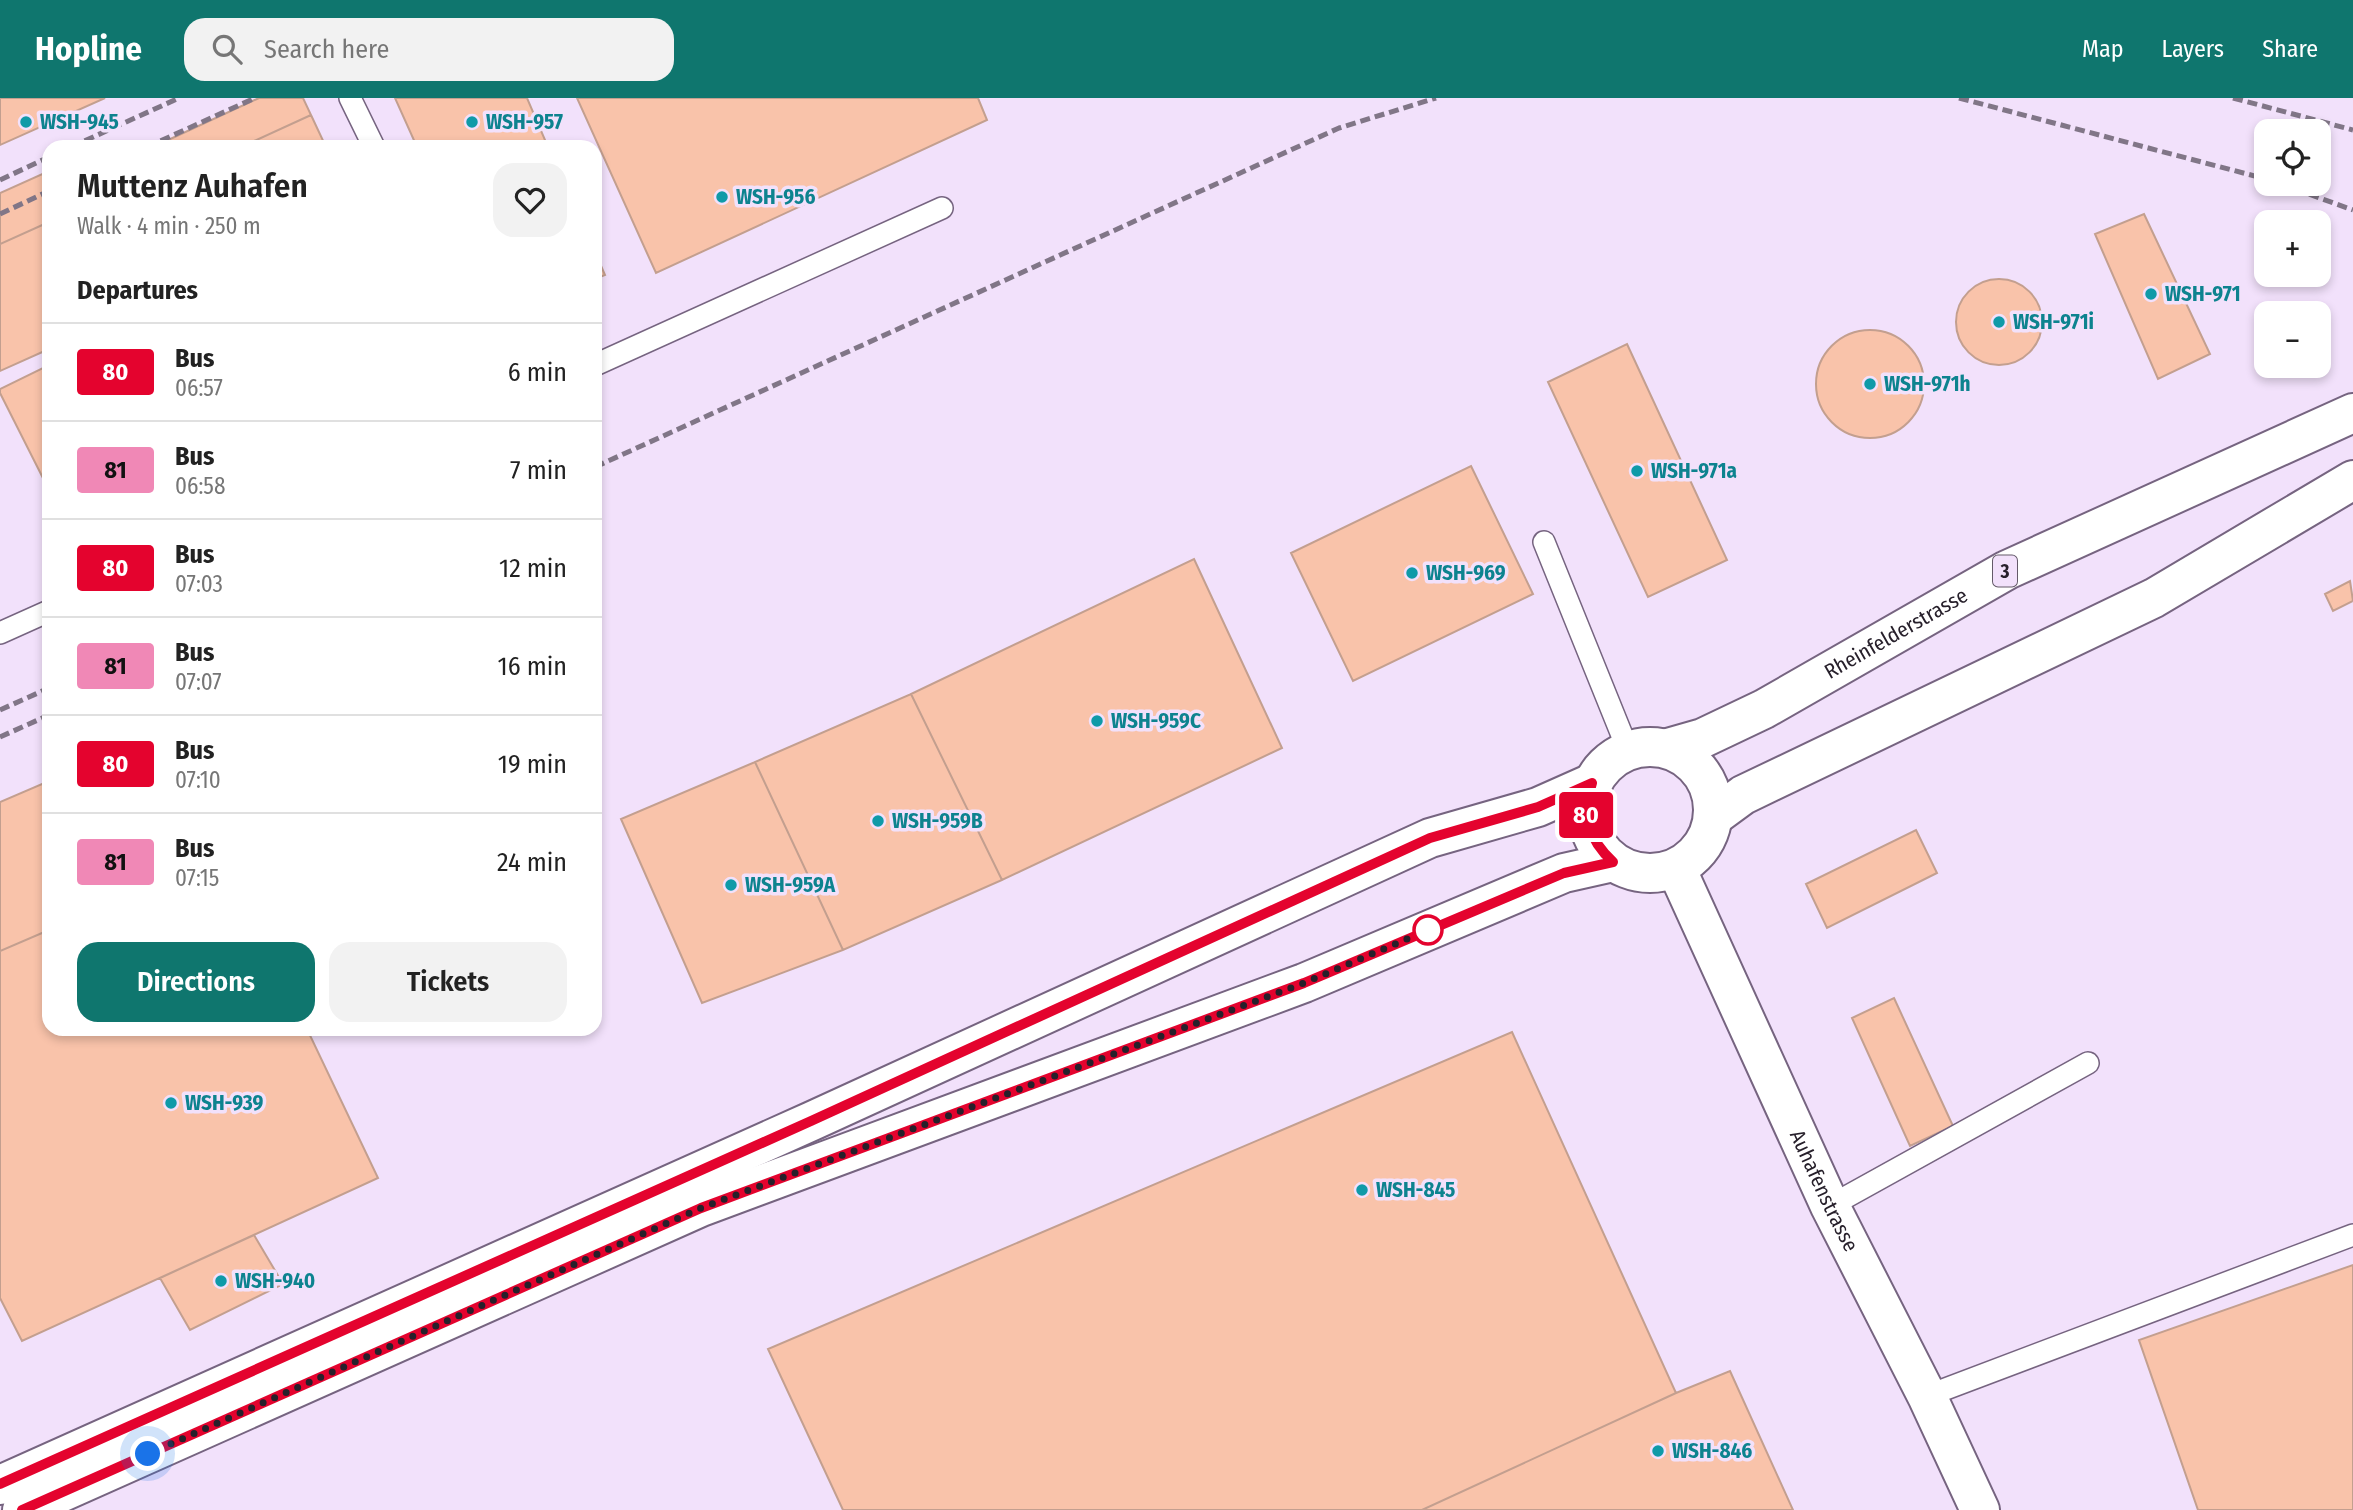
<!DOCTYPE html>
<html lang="en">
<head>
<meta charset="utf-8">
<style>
  :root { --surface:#fff; --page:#f2f2f2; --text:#222; --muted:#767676; --line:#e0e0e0; --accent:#0f766e }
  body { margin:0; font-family:"Fira Sans Condensed",sans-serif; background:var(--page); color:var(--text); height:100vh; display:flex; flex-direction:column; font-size:26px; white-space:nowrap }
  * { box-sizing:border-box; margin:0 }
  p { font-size:23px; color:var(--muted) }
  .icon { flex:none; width:38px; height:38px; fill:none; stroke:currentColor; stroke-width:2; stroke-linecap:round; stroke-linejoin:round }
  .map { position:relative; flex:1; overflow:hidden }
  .side { position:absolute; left:42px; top:42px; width:560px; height:896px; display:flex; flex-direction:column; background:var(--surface); border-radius:21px; box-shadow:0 4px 10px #0003 }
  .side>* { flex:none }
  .badge { padding:0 14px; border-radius:5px; font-size:24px; line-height:46px }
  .controls { position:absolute; left:2254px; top:21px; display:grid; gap:14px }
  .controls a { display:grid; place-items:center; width:77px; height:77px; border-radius:14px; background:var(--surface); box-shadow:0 4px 10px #0003; font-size:35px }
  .you { position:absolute; width:35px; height:35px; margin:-18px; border:5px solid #fff; border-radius:50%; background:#1a73e8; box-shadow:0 0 0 10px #1a73e833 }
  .map>.badge { position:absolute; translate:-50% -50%; box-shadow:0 0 0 4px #fff }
  h2 { padding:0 35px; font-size:26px; line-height:63px }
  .round { display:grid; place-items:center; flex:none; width:74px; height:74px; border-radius:21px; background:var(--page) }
  .summary { display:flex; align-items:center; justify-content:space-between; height:119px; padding:0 35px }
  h1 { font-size:33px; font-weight:600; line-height:52px }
  .cta { display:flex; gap:14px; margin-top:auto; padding:14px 35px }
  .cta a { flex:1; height:80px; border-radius:21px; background:var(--accent); color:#fff; font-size:28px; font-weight:600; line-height:80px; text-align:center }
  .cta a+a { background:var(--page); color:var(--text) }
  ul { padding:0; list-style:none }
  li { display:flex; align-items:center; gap:21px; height:98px; padding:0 35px; border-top:2px solid var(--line) }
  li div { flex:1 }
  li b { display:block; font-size:26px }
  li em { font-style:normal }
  li .badge { min-width:77px; font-weight:700; text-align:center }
  header { display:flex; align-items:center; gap:42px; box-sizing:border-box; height:98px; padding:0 35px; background:var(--accent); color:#fff }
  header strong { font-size:33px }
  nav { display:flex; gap:38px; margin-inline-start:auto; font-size:24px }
  .search { width:490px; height:63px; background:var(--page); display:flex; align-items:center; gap:18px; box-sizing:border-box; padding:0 24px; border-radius:21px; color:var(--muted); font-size:26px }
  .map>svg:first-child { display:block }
  .building { fill:#f9c3aa; stroke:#c39f8f; stroke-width:2 }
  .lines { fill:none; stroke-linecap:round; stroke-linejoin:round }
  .lane-casing { stroke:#766480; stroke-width:24 }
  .street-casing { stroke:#766480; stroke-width:42 }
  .primary-casing { stroke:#766480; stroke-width:42 }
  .lane { stroke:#fff; stroke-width:21 }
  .street { stroke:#fff; stroke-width:38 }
  .primary { stroke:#fff; stroke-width:38 }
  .rail { stroke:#817687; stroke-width:5; stroke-dasharray:10 5; stroke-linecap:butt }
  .line-casing { stroke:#fff; stroke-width:16 }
  .line { stroke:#e4032e; stroke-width:10 }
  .walk { stroke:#27202b; stroke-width:7; stroke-dasharray:0 12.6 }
  .culture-dot { fill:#0f9aa8; stroke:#f2e1fb; stroke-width:2.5 }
  .stop-dot { fill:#fff; stroke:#e4032e; stroke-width:3.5 }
  .labels { text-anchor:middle; stroke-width:7; stroke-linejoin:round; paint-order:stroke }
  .shield { fill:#f2e1fb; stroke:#645a69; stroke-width:2 }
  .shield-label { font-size:19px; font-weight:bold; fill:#27202b }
  .culture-label { font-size:21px; font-weight:bold; fill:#0d838f; stroke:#f2e1fb; text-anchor:start }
  .street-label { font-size:21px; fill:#27202b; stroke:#f2e1fb }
</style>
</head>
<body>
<header>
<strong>Hopline</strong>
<div class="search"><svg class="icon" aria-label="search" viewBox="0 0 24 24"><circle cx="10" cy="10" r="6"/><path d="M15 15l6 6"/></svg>Search here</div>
<nav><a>Map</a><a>Layers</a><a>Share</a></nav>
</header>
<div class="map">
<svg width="2353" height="1412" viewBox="0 0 2353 1412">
  <rect width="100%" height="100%" fill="#f2e1fb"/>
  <!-- building -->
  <path class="building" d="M0,0H105L0,47Z
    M259,0H303L311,17L241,49H153Z
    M395,0H527L548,49H417Z
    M577,0H978L987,22L656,175Z
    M311,17L326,49H241Z
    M49,73V124L0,146V95Z
    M2144,116L2210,256L2158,281L2095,136Z
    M49,124V251L0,273V146Z
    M595,154L605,177L595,181Z
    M1956 224a43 43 0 1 1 86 0a43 43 0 1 1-86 0Z
    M1816 286a54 54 0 1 1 108 0a54 54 0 1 1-108 0Z
    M1627,246L1727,462L1648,499L1548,284Z
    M49,267V392L0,295V291Z
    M1471,368L1533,496L1353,583L1291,455Z
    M1194,461L1282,650L1002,782L911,596Z
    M2350,483L2353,503L2333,513L2325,496Z
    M911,596L1002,782L843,852L755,664Z
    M755,664L843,852L702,905L621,721Z
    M49,683V832L0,853V704Z
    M1916,732L1937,775L1827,830L1806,786Z
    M49,832V931H307L378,1080L22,1243L0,1200V853Z
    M1894,900L1953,1028L1910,1048L1852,920Z
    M1512,934L1676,1295L1422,1412H843L768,1251Z
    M254,1137L283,1186L190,1232L160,1180Z
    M2353,1167V1412H2198L2139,1242Z
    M1730,1273L1793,1412H1422L1676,1295Z"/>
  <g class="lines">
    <defs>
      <path id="lane" d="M350,0L374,49
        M595,267L942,110
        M1544,444L1628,652
        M0,535L49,513
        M1830,1108L2088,965
        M1927,1298L2353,1137"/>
      <g id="street">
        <path id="s1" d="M1676,770L1830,1108L1927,1298L1980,1412"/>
      </g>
      <g id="primary">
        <circle cx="1650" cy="712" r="63"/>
        <path id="s2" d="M1668,650L1703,640L1764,611L2007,472L2353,315"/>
        <path d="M1713,719L1743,697L2154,500L2353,382"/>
        <path d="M0,1387L812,1023L1430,740L1538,709L1592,685"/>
        <path d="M22,1412L701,1109L1304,885L1564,775L1613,764"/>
      </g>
    </defs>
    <!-- lane casing -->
    <use href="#lane" class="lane-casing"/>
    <!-- street casing -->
    <use href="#street" class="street-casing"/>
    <!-- primary casing -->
    <use href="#primary" class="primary-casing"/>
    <!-- lane -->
    <use href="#lane" class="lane"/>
    <!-- street -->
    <use href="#street" class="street"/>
    <!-- primary -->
    <use href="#primary" class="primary"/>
    <!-- rail -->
    <path class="rail" d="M1959,0L2266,81
      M2233,0L2353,32
      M71,49L179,0
      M147,49L255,0
      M0,82L49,59
      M2281,86L2353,112
      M0,116L49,93
      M595,369L1339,30L1436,0
      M0,612L49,590
      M0,639L49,617"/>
  </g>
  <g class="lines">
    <defs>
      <path id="line" d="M0,1386L811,1023L1430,740L1538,709L1592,685C1582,717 1588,741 1613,764L1564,775L1304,885L701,1110L22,1412"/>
    </defs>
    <!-- line casing -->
    <use href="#line" class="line-casing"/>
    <!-- line -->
    <use href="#line" class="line"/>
    <!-- walk -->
    <path class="walk" d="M148,1356L701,1110L1304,885L1428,832"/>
  </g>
  <!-- markers -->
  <g class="culture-dot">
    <circle cx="26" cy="24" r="7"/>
    <circle cx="472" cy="24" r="7"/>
    <circle cx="722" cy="99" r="7"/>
    <circle cx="2151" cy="196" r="7"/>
    <circle cx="1999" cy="224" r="7"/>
    <circle cx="1870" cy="286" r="7"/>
    <circle cx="1637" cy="373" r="7"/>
    <circle cx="1412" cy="475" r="7"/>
    <circle cx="1097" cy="623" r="7"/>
    <circle cx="878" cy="723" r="7"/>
    <circle cx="731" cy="787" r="7"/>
    <circle cx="171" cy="1005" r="7"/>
    <circle cx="1362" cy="1092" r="7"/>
    <circle cx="221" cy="1183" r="7"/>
    <circle cx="1658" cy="1353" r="7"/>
  </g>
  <circle class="stop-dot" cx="1428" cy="832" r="14"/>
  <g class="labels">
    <!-- shield labels -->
    <rect class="shield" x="1993" y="457.5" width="24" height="31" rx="5"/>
    <g class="shield-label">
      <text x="2005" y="480">3</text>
    </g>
    <!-- culture labels -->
    <g class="culture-label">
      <text x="40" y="31">WSH-945</text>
      <text x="486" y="31">WSH-957</text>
      <text x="736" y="106">WSH-956</text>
      <text x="2165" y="203">WSH-971</text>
      <text x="2013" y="231">WSH-971i</text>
      <text x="1884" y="293">WSH-971h</text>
      <text x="1651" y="380">WSH-971a</text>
      <text x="1426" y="482">WSH-969</text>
      <text x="1111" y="630">WSH-959C</text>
      <text x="892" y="730">WSH-959B</text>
      <text x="745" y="794">WSH-959A</text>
      <text x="185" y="1012">WSH-939</text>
      <text x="1376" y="1099">WSH-845</text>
      <text x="235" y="1190">WSH-940</text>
      <text x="1672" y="1360">WSH-846</text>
    </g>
    <!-- street labels -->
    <g class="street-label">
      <text dy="7" stroke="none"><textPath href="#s2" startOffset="256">Rheinfelderstrasse</textPath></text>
      <text dy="7" stroke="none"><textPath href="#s1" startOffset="355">Auhafenstrasse</textPath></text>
    </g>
  </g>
</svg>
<div class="controls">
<a><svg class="icon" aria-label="locate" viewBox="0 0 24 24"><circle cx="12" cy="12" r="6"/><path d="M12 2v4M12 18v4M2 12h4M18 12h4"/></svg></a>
<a>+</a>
<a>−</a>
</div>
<div class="you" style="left:148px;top:1356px"></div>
<b class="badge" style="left:1586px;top:717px;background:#e4032e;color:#fff">80</b>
<section class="side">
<div class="summary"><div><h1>Muttenz Auhafen</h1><p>Walk · 4 min · 250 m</p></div><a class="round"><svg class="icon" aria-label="heart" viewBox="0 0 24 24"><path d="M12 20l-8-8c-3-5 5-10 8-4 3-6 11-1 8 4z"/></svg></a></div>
<h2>Departures</h2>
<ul>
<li><span class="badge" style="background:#e4032e;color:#fff">80</span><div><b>Bus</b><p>06:57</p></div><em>6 min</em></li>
<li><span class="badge" style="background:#f088b6;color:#111">81</span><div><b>Bus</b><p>06:58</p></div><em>7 min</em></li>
<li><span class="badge" style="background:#e4032e;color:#fff">80</span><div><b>Bus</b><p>07:03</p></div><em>12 min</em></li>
<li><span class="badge" style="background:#f088b6;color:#111">81</span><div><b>Bus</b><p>07:07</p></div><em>16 min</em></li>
<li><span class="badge" style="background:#e4032e;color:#fff">80</span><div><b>Bus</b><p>07:10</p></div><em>19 min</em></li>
<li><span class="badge" style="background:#f088b6;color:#111">81</span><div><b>Bus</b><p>07:15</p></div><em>24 min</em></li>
</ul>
<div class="cta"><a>Directions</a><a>Tickets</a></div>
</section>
</div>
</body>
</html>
